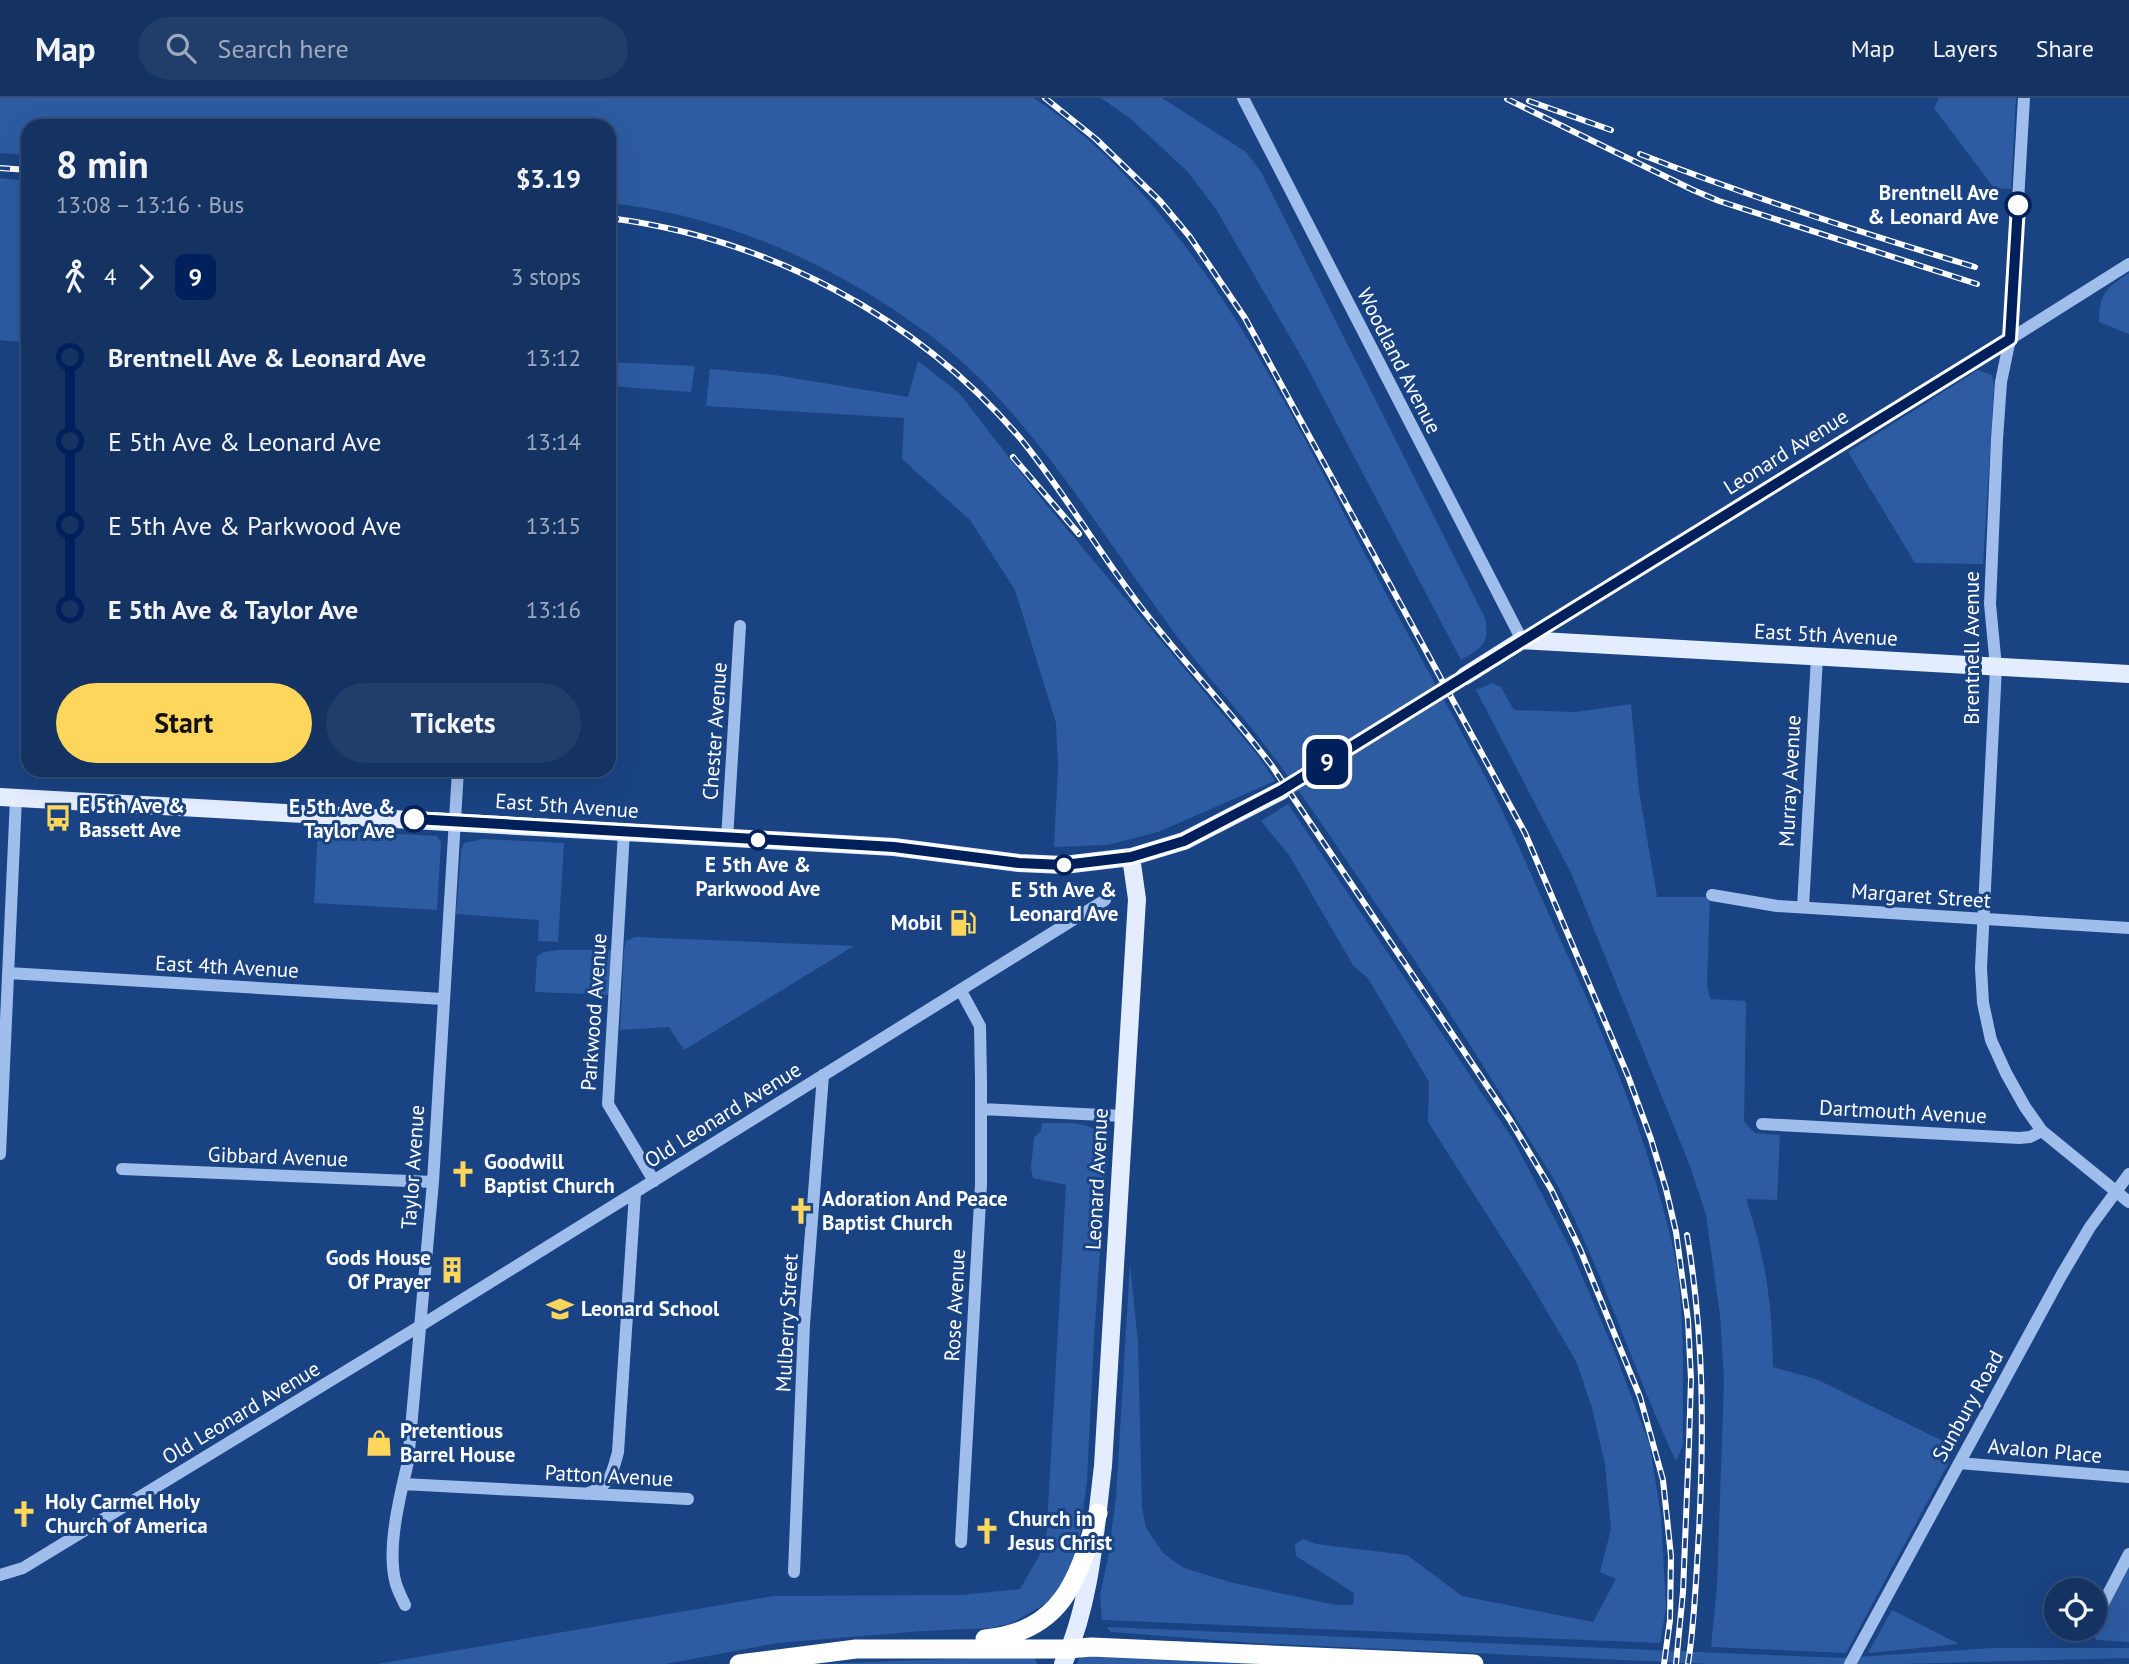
<!DOCTYPE html>
<html lang="en">
<head>
<meta charset="utf-8">
<style>
  :root { --surface:#143262; --page:#213e6b; --text:#f1f3f6; --muted:#9daabe; --line:#334d77; --accent:#fdd65b }
  body { margin:0; font-family:"PT Sans",sans-serif; background:var(--page); color:var(--text); height:100vh; display:flex; flex-direction:column; font-size:26px; white-space:nowrap }
  * { box-sizing:border-box; margin:0 }
  p { font-size:23px; color:var(--muted) }
  .icon { flex:none; width:38px; height:38px; fill:none; stroke:currentColor; stroke-width:2; stroke-linecap:round; stroke-linejoin:round }
  .map { position:relative; flex:1; overflow:hidden }
  .drawer { position:absolute; left:21px; top:21px; width:595px; height:658px; display:flex; flex-direction:column; background:var(--surface); border-radius:21px; box-shadow:0 7px 28px #0002,0 0 0 2px var(--line) }
  .drawer>* { flex:none }
  .badge { padding:0 14px; border-radius:10px; font-size:24px; line-height:46px }
  .controls { position:absolute; left:2044px; top:1480px; display:grid; gap:14px }
  .controls a { display:grid; place-items:center; width:63px; height:63px; border-radius:50%; background:var(--surface); box-shadow:0 7px 28px #0002,0 0 0 2px var(--line); font-size:35px }
  .map>.badge { position:absolute; translate:-50% -50%; box-shadow:0 0 0 4px #fff }
  .legs { display:flex; align-items:center; gap:10px; height:77px; padding:0 35px; font-size:23px }
  .legs p { margin-inline-start:auto }
  .overview { display:flex; align-items:center; justify-content:space-between; height:119px; padding:0 35px }
  h1 { font-size:38px; font-weight:700; line-height:52px }
  .button { display:flex; gap:14px; margin-top:auto; padding:14px 35px }
  .button a { flex:1; height:80px; border-radius:42px; background:var(--accent); color:#111; font-size:28px; font-weight:700; line-height:80px; text-align:center }
  .button a+a { background:var(--page); color:var(--text) }
  ul { padding:0 35px; list-style:none }
  li { display:flex; align-items:center; gap:24px; height:84px; font-size:26px }
  li i { display:grid; place-items:center; width:10px; height:100%; margin:0 9px; background:currentColor }
  li i::after { content:''; width:18px; height:18px; margin:-9px; border:5px solid; border-radius:50%; background:var(--surface) }
  li p { margin-inline-start:auto }
  li:first-child i { background:linear-gradient(#0000 50%,currentColor 0) }
  li:last-child i { background:linear-gradient(currentColor 50%,#0000 0) }
  header { display:flex; align-items:center; gap:42px; box-sizing:border-box; height:98px; padding:0 35px; background:var(--surface); border-bottom:2px solid var(--line) }
  header strong { font-size:33px }
  nav { display:flex; gap:38px; margin-inline-start:auto; font-size:24px }
  .search { width:490px; height:63px; background:var(--page); display:flex; align-items:center; gap:18px; box-sizing:border-box; padding:0 24px; border-radius:38px; color:var(--muted); font-size:26px }
  .map>svg:first-child { display:block }
  .green { fill:#2d5ca2 }
  .lines { fill:none; stroke-linecap:round; stroke-linejoin:round }
  .major-tunnel { stroke:#3c5f96; stroke-width:18; stroke-dasharray:18 9; stroke-linecap:butt }
  .minor { stroke:#9fbeeb; stroke-width:12 }
  .major { stroke:#e3edff; stroke-width:18 }
  .highway { stroke:#fff; stroke-width:19 }
  .rail-casing { stroke:#fff; stroke-width:6 }
  .rail { stroke:#1a4383; stroke-width:3.5; stroke-dasharray:10; stroke-linecap:butt }
  .line-1-casing { stroke:#fff; stroke-width:16 }
  .line-1 { stroke:#00205b; stroke-width:10 }
  .stop-1-dot { fill:#fff; stroke:#00205b; stroke-width:3.5 }
  .labels { text-anchor:middle; stroke-width:6; stroke-linejoin:round; paint-order:stroke }
  .stop-label { font-size:21px; font-weight:bold; fill:#fff; stroke:#1a4383; text-anchor:end }
  .street-label { font-size:21px; fill:#fff; stroke:#1a4383 }
  .poi-label { font-size:21px; font-weight:bold; fill:#fff; stroke:#1a4383; text-anchor:start }
</style>
</head>
<body>
<header>
<strong>Map</strong>
<div class="search"><svg class="icon" aria-label="search" viewBox="0 0 24 24"><circle cx="10" cy="10" r="6"/><path d="M15 15l6 6"/></svg>Search here</div>
<nav><a>Map</a><a>Layers</a><a>Share</a></nav>
</header>
<div class="map">
<svg width="2129" height="1566" viewBox="0 0 2129 1566">
  <rect width="100%" height="100%" fill="#1a4383"/>
  <!-- green -->
  <path class="green" d="M0,0H1034C1203,113 1296,329 1390,503C1424,566 1459,628 1492,692C1516,740 1537,790 1559,839C1604,936 1646,1036 1671,1141C1687,1207 1682,1279 1683,1347L1676,1363C1634,1275 1606,1181 1561,1094C1546,1067 1528,1040 1512,1014C1471,947 1429,883 1385,819C1346,763 1309,704 1267,650C1241,616 1212,584 1186,550C1107,447 1034,316 931,238C838,168 726,117 609,105V28H28V57L0,55Z
    M1101,0H1162L1246,54L1261,74L1485,520C1490,545 1482,550 1461,562L1306,267L1216,111L1187,73L1131,21Z
    M1939,0H2016L2011,91L1994,90L1934,10Z
    M0,80L28,83V245L0,242Z
    M2129,175V236L2099,224C2099,196 2106,190 2129,175Z
    M918,263L959,295L1039,398L1259,659L1275,683L1158,734L1107,747L1054,749L1058,669L1056,625L1015,492L970,422L902,361L904,320L706,308L710,271L775,277L908,299Z
    M609,264L695,268L691,294L609,288Z
    M1978,272L1992,277L1994,288L1983,466L1915,465L1848,354Z
    M1492,585L1501,589L1514,612L1576,614L1631,606L1639,693L1657,799H1710L1707,886L1710,901L1746,903L1744,1024L1755,1035L1780,1037L1777,1102L1746,1101C1766,1161 1772,1205 1773,1269L1816,1281L1945,1344L1940,1357L1949,1364L1846,1555L1711,1549L1717,1489L1724,1283L1720,1217L1706,1117L1690,1068L1572,777L1476,592Z
    M1288,706L1514,1043L1570,1150L1615,1255L1650,1348L1661,1419L1666,1510L1660,1545L1102,1522L1100,1497L1108,1460L1116,1399L1130,1166L1138,1244L1142,1410L1146,1430L1163,1455L1184,1470L1233,1485L1336,1507H1353L1354,1495L1296,1458L1295,1446L1303,1441L1316,1446L1407,1457L1462,1498L1593,1524L1616,1481L1600,1474L1611,1431L1605,1366L1592,1310L1577,1265L1531,1186L1428,1024L1429,984L1368,880L1354,869L1289,757L1261,723Z
    M318,732L437,738L441,744L437,812L314,805Z
    M483,741L564,745L558,844L538,843L539,822L456,816L461,753L464,745Z
    M635,839L854,848L684,952L669,929L620,932L624,852L626,843Z
    M558,852H614L611,897L535,894L537,858L544,854Z
    M1042,1025C1069,1026 1098,1019 1107,1051L1094,1240L1087,1383L1078,1451L1071,1476L1047,1505L1012,1525L991,1530L924,1533L777,1545L666,1566H377L773,1498L960,1497L1020,1491L1046,1446L1066,1087L1033,1080L1031,1070L1034,1039L1041,1033Z
    M2129,1460V1544L2096,1542L2092,1531H2095V1525Z
    M1892,1512L1959,1546L1868,1555Z
    M1107,1529L1842,1560L1992,1550H2129V1560L1901,1566H1709L1253,1545L1111,1534Z
    M1085,1556L1326,1566H1077L1079,1561Z
    M1027,1558L1035,1560L1037,1566H821Z"/>
  <g class="lines">
    <!-- major-tunnel -->
    <path class="major-tunnel" d="M1281,693L1465,578"/>
    <!-- minor -->
    <path class="minor" d="M1243,0L1522,542L1851,341L2129,166
      M2024,0L2010,241L2001,284L1997,341L1990,506L1996,569L1981,870L1983,905L1991,942L2006,975L2025,1009L2042,1033L2129,1104
      M624,734L608,1006L654,1083
      M727,741L740,528
      M1712,797L1777,808L2129,830
      M1803,809L1817,559
      M8,875L443,901
      M981,1011L1123,1018
      M1762,1026L2019,1040L2030,1039L2042,1033
      M0,1056L16,700
      M122,1071L433,1084
      M1959,1365L2129,1379
      M403,1386L688,1401
      M586,1396C610,1388 612,1377 618,1354L635,1095
      M961,1444L981,1086V983L980,928L961,893
      M794,1474L804,1226L823,977
      M0,1477L23,1470L420,1228L1105,802
      M405,1507C402,1500 398,1493 396,1486C386,1453 400,1397 408,1364L433,1084L458,672
      M2095,1521L2129,1456
      M1850,1566L2061,1178L2090,1129L2129,1076"/>
    <!-- major -->
    <path class="major" d="M1465,578L1522,542L2129,576
      M0,699L894,749L1019,765L1064,767L1131,759L1184,743L1281,693
      M1063,1566C1091,1505 1095,1433 1103,1368L1137,801L1131,759"/>
    <!-- highway -->
    <path class="highway" d="M985,1541C1064,1533 1078,1480 1098,1415
      M739,1566L856,1551H1069L1091,1549L1474,1566"/>
    <defs>
      <path id="rail" d="M1045,0L1096,41L1160,103L1190,139L1245,220L1525,735L1628,978L1651,1041L1666,1091L1676,1134L1688,1222L1691,1281L1689,1346L1683,1494L1676,1566
        M1507,1L1693,92L1719,103L1977,186
        M1529,3L1611,32
        M1640,56C1750,99 1862,135 1975,169
        M0,70L28,72
        M609,120C767,140 916,218 1020,340C1066,396 1102,460 1147,517C1187,568 1232,615 1272,668L1510,1022L1551,1091L1580,1151L1640,1299L1663,1382L1671,1458L1670,1522L1664,1566
        M1013,359L1079,436
        M1687,1137C1704,1237 1704,1332 1699,1434C1696,1478 1695,1522 1688,1566"/>
    </defs>
    <!-- rail casing -->
    <use href="#rail" class="rail-casing"/>
    <!-- rail -->
    <use href="#rail" class="rail"/>
  </g>
  <g class="lines">
    <defs>
      <path id="line-1" d="M414,721L894,749L1019,765L1064,767L1131,759L1184,743L1280,693L2010,241L2018,107"/>
    </defs>
    <!-- line-1 casing -->
    <use href="#line-1" class="line-1-casing"/>
    <!-- line-1 -->
    <use href="#line-1" class="line-1"/>
  </g>
  <!-- icons -->
  <defs>
    <symbol id="bus-bare" viewBox="-9 -9 18 18"><path d="M-5-6H5V4H4V6H2V4H-2V6H-4V4H-5ZM-3.5-4V0h7V-4ZM-3.5 1.2v1.5H-2V1.2ZM2 1.2v1.5H3.5V1.2Z" fill="#fdd65b" stroke="#1a4383" stroke-width="2.5" paint-order="stroke"/></symbol>
    <symbol id="fuel-bare" viewBox="-9 -9 18 18"><path d="M-5.5-6h7V0h2V4h1.3V-2.5L3-4.5l.8-.8L6-3V5H2.5V1h-1V6h-7ZM-4.2-4.7v3.2H.2V-4.7Z" fill="#fdd65b" stroke="#1a4383" stroke-width="2.5" paint-order="stroke"/></symbol>
    <symbol id="church-bare" viewBox="-9 -9 18 18"><path d="M-1.2-6h2.4v3.5h3.3v2.4h-3.3V6h-2.4V-.1h-3.3v-2.4h3.3Z" fill="#fdd65b" stroke="#1a4383" stroke-width="2.5" paint-order="stroke"/></symbol>
    <symbol id="building-bare" viewBox="-9 -9 18 18"><path d="M-4-6H4V6H1V3H-1V6H-4ZM-2.5-4.3h1.7v1.8h-1.7ZM.8-4.3h1.7v1.8H.8ZM-2.5-1h1.7V.8h-1.7ZM.8-1h1.7V.8H.8Z" fill="#fdd65b" stroke="#1a4383" stroke-width="2.5" paint-order="stroke"/></symbol>
    <symbol id="school-bare" viewBox="-9 -9 18 18"><path d="M0-5L7-2L0 1L-7-2ZM-4 1L0 2.5L4 1V4Q0 6-4 4Z" fill="#fdd65b" stroke="#1a4383" stroke-width="2.5" paint-order="stroke"/></symbol>
    <symbol id="shop-bare" viewBox="-9 -9 18 18"><path d="M-5-2.5h2.3a2.7 3.5 0 0 1 5.4 0H5L5.5 6h-11ZM-1.5-2.5h3a1.5 2.3 0 0 0-3 0Z" fill="#fdd65b" stroke="#1a4383" stroke-width="2.5" paint-order="stroke"/></symbol>
  </defs>
  <g fill-rule="evenodd">
    <use href="#bus-bare" x="39" y="701" width="38" height="38"/>
    <use href="#fuel-bare" x="944" y="806" width="38" height="38"/>
    <use href="#church-bare" x="444" y="1057" width="38" height="38"/>
    <use href="#church-bare" x="782" y="1094" width="38" height="38"/>
    <use href="#building-bare" x="433" y="1153" width="38" height="38"/>
    <use href="#school-bare" x="541" y="1192" width="38" height="38"/>
    <use href="#shop-bare" x="360" y="1326" width="38" height="38"/>
    <use href="#church-bare" x="5" y="1397" width="38" height="38"/>
    <use href="#church-bare" x="968" y="1414" width="38" height="38"/>
  </g>
  <!-- markers -->
  <g class="stop-1-dot">
    <circle cx="2018" cy="107" r="12"/>
    <circle cx="414" cy="721" r="12"/>
    <circle cx="758" cy="742" r="9"/>
    <circle cx="1064" cy="767" r="9"/>
  </g>
  <g class="labels">
    <!-- stop labels -->
    <g class="stop-label">
      <text x="1999" y="102">Brentnell Ave<tspan x="1999" dy="24">&amp; Leonard Ave</tspan></text>
      <text x="395" y="716">E 5th Ave &amp;<tspan x="395" dy="24">Taylor Ave</tspan></text>
      <text x="758" y="774" text-anchor="middle">E 5th Ave &amp;<tspan x="758" dy="24">Parkwood Ave</tspan></text>
      <text x="1064" y="799" text-anchor="middle">E 5th Ave &amp;<tspan x="1064" dy="24">Leonard Ave</tspan></text>
    </g>
    <!-- street labels -->
    <g class="street-label">
      <text transform="translate(1399 263) rotate(63)" y="7">Woodland Avenue</text>
      <text transform="translate(1786 354) rotate(-32)" y="7">Leonard Avenue</text>
      <text transform="translate(1826 537) rotate(3)" y="7">East 5th Avenue</text>
      <text transform="translate(1972 550) rotate(-90)" y="7">Brentnell Avenue</text>
      <text transform="translate(715 633) rotate(-86)" y="7">Chester Avenue</text>
      <text transform="translate(1790 683) rotate(-87)" y="7">Murray Avenue</text>
      <text transform="translate(567 708) rotate(4)" y="7">East 5th Avenue</text>
      <text transform="translate(1921 798) rotate(4)" y="7">Margaret Street</text>
      <text transform="translate(227 869) rotate(3)" y="7">East 4th Avenue</text>
      <text transform="translate(594 914) rotate(-86)" y="7">Parkwood Avenue</text>
      <text transform="translate(1903 1014) rotate(3)" y="7">Dartmouth Avenue</text>
      <text transform="translate(723 1017) rotate(-32)" y="7">Old Leonard Avenue</text>
      <text transform="translate(278 1059) rotate(2)" y="7">Gibbard Avenue</text>
      <text transform="translate(413 1069) rotate(-86)" y="7">Taylor Avenue</text>
      <text transform="translate(1097 1081) rotate(-87)" y="7">Leonard Avenue</text>
      <text transform="translate(955 1207) rotate(-87)" y="7">Rose Avenue</text>
      <text transform="translate(787 1225) rotate(-87)" y="7">Mulberry Street</text>
      <text transform="translate(1968 1308) rotate(-61)" y="7">Sunbury Road</text>
      <text transform="translate(241 1315) rotate(-31)" y="7">Old Leonard Avenue</text>
      <text transform="translate(2045 1353) rotate(5)" y="7">Avalon Place</text>
      <text transform="translate(609 1378) rotate(3)" y="7">Patton Avenue</text>
    </g>
    <!-- poi labels -->
    <g class="poi-label">
      <text x="79" y="715">E 5th Ave &amp;<tspan x="79" dy="24">Bassett Ave</tspan></text>
      <text x="942" y="832" text-anchor="end">Mobil</text>
      <text x="484" y="1071">Goodwill<tspan x="484" dy="24">Baptist Church</tspan></text>
      <text x="822" y="1108">Adoration And Peace<tspan x="822" dy="24">Baptist Church</tspan></text>
      <text x="431" y="1167" text-anchor="end">Gods House<tspan x="431" dy="24">Of Prayer</tspan></text>
      <text x="581" y="1218">Leonard School</text>
      <text x="400" y="1340">Pretentious<tspan x="400" dy="24">Barrel House</tspan></text>
      <text x="45" y="1411">Holy Carmel Holy<tspan x="45" dy="24">Church of America</tspan></text>
      <text x="1008" y="1428">Church in<tspan x="1008" dy="24">Jesus Christ</tspan></text>
    </g>
  </g>
</svg>
<div class="controls">
<a><svg class="icon" aria-label="locate" viewBox="0 0 24 24"><circle cx="12" cy="12" r="6"/><path d="M12 2v4M12 18v4M2 12h4M18 12h4"/></svg></a>
</div>
<b class="badge" style="left:1327px;top:664px;background:#00205b;color:#fff">9</b>
<section class="drawer">
<div class="overview"><div><h1>8 min</h1><p>13:08 – 13:16 · Bus</p></div><b>$3.19</b></div>
<div class="legs"><svg class="icon" aria-label="walk" viewBox="0 0 24 24"><circle cx="13" cy="4" r="2"/><path d="M13 8l-2 6 4 7M11 14l-3 7M7 12l3-4h3l4 4"/></svg>4<svg class="icon" aria-label="forward" viewBox="0 0 24 24"><path d="M9 5l7 7-7 7"/></svg><b class="badge" style="background:#00205b;color:#fff">9</b><p>3 stops</p></div>
<ul>
<li><i style="color:#00205b"></i><b>Brentnell Ave &amp; Leonard Ave</b><p>13:12</p></li>
<li><i style="color:#00205b"></i><span>E 5th Ave &amp; Leonard Ave</span><p>13:14</p></li>
<li><i style="color:#00205b"></i><span>E 5th Ave &amp; Parkwood Ave</span><p>13:15</p></li>
<li><i style="color:#00205b"></i><b>E 5th Ave &amp; Taylor Ave</b><p>13:16</p></li>
</ul>
<div class="button"><a>Start</a><a>Tickets</a></div>
</section>
</div>
</body>
</html>
